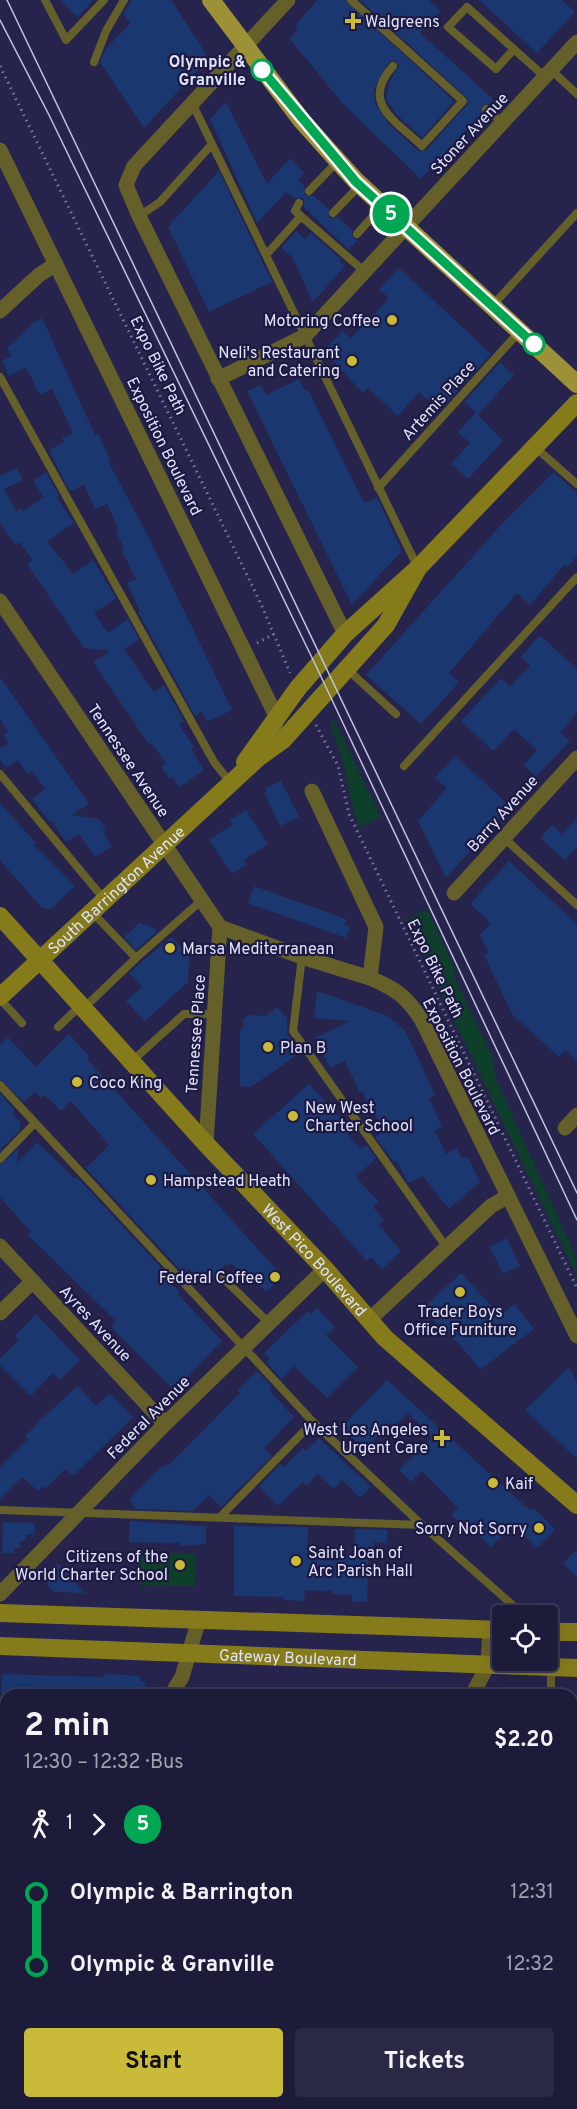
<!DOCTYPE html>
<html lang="en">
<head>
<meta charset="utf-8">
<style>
  :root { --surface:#1c1b3a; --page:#292845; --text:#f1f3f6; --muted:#a0a1af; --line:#3a3954; --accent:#caba3a }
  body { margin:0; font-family:Overpass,sans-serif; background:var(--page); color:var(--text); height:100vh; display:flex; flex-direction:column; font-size:22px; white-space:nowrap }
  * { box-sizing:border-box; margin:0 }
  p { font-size:20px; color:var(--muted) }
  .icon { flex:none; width:33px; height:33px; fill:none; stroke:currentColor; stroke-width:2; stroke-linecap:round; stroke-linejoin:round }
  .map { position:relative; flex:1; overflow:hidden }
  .drawer { position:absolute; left:0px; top:1689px; width:578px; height:420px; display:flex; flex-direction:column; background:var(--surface); border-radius:18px 18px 0 0; box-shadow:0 6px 24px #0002,0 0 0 2px var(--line) }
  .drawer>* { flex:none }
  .badge { padding:0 12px; border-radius:20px; font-size:21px; line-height:39px }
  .controls { position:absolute; left:492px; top:1605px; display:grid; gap:12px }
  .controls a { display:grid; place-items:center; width:66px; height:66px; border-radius:6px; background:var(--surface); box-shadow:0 6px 24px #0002,0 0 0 2px var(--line); font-size:30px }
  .map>.badge { position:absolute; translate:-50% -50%; box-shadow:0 0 0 3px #fff }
  .legs { display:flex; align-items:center; gap:9px; height:66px; padding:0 24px; font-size:20px }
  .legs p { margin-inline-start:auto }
  .overview { display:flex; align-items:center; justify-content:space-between; height:102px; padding:0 24px }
  h1 { font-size:33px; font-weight:700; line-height:45px }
  .action { display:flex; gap:12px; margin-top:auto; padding:12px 24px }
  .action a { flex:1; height:69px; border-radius:6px; background:var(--accent); color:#111; font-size:24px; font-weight:700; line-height:69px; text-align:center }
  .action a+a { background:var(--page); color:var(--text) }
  ul { padding:0 24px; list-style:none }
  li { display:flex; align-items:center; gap:21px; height:72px; font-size:22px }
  li i { display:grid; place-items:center; width:9px; height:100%; margin:0 8px; background:currentColor }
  li i::after { content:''; width:15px; height:15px; margin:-8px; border:4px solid; border-radius:50%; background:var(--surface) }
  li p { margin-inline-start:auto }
  li:first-child i { background:linear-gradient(#0000 50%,currentColor 0) }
  li:last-child i { background:linear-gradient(currentColor 50%,#0000 0) }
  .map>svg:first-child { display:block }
  .green { fill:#0d3f2b }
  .building { fill:#1a376f }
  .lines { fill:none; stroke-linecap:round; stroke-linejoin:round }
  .path { stroke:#78789b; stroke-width:3; stroke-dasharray:1.5 4.5; stroke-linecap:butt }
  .lane { stroke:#655f2a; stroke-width:8 }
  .street { stroke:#655f2a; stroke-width:15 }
  .secondary { stroke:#867b1b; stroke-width:18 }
  .primary { stroke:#9c9137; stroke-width:18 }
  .tram { stroke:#c1c3df; stroke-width:1.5 }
  .line-1-casing { stroke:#fff; stroke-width:14 }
  .line-1 { stroke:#00a651; stroke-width:9 }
  .poi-dot { fill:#caba3a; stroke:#1d1a42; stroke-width:2 }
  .stop-1-dot { fill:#fff; stroke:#00a651; stroke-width:3 }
  .labels { text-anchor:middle; stroke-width:4.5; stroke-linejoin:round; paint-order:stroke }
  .poi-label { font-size:16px; fill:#e1e3fd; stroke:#1d1a42; text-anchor:start }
  .stop-label { font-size:16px; font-weight:bold; fill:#e1e3fd; stroke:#1d1a42; text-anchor:end }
  .street-label { font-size:16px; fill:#e1e3fd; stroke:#1d1a42 }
</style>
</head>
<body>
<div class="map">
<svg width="577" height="2109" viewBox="0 0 577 2109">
  <rect width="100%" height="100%" fill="#26244d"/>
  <!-- green -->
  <path class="green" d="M334,720L381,817L360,827C349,805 349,783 342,759C339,747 333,736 330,723Z
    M427,909L456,972L453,974L493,1058L496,1079L574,1253L577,1276L406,920Z
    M140,1552L196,1554L195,1586L139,1585Z"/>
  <!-- building -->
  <path class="building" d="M60,0H93L78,17Z
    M132,0H171L205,52V62L144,128L100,62L105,50L130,23L123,13Z
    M317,0H345L454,101L422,138L397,115L386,99L389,82L399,66L394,60L388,63L374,89L375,103L388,123L418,151L426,150L467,105L468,99L360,0H429L440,11L420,33L494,100L490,104L482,105V113L421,179L343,104L290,39L298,29L295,26Z
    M479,0H562L575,12L537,53Z
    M226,102L267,184L290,158L304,173L298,180L305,187L304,195H313L329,209V218L338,217L352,230V236L357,240L349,250L304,207V199L299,197L295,199L286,192L257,223L210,119Z
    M219,171L272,282L209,312L168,227Z
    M296,231L305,239L311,233L341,259L339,261L345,266L313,302L292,257L281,247Z
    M399,268L491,354L440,410L419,392L398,416L368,388L363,393L324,351L342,331L351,338L389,298L379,289Z
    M42,318L95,435L98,433L111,462L109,463L148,536L232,710L207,722L202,712L195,716L138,612L140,611L127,583L136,579L121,549L124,548L116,532L119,530L107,504L95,509L84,485L70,491L56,465L49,450L64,442L62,438L73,433L52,389L40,395L26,367L9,376L2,361L11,356L7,348L34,322Z
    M500,362L514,375L478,415L503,441L468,479L451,464L470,443L458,432L476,412L464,402Z
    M299,379L305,391L308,390L364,503L377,497L402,551L352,605L247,391L261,385L266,395Z
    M17,468L23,480L4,489L17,512L21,508L23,511L44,497L33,481L46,472L59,496L56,497L74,523L47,541L73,574L93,560L116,598L94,613L108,633L128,619L139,639L124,649L154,692L164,685L184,721L179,724L194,747L191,749L204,770L180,787L172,777L170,779L161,767L166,763L152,744L148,743L93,662L110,651L84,648L27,564L33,560L19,542L15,545L0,523V476Z
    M554,472L577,493V556L567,567L564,565L530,605L517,593L449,673L459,682L421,724L366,675L502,524Z
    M540,635L577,669V713L560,733L570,741L536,777L524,765L537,750L514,729L493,751L461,721L501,678L510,687L530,665L521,657Z
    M0,677L89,804L72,815L99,819L106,830L103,832L112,846L95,857L79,834L66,842L52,821L50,822L32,799L45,789L32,771L28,774L18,760L6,768L0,760V749L8,744L4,734L8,732L0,719Z
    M455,756L510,806L446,878L418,821L447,788L435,778Z
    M281,781L299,817L280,826L264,793L267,792L265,788Z
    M0,803L36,843L34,845L75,886L51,909L42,908L0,860Z
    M246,810L268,844L244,860L247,864L232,874L209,840L233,824L230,820Z
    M577,818V847L565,860L540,838L552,825L562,834Z
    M509,861L577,924V1061L565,1050L559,1057L512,1014L484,955L489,953L480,935L491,923L470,904Z
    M254,886L346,919L344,925L350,927L346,938L248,903Z
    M139,923L154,928L157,932L136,950L124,937Z
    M171,937L183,949L190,943L188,982L145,1021L126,1001L142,987L129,973Z
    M317,991L388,1016L406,1032L435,1095L429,1098L442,1127L435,1131L446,1154L457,1148L462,1159L467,1156L480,1182L449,1209L423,1176L408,1183L396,1160L394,1162L375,1137L380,1133L377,1127L380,1126L371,1103L368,1105L363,1092L360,1093L345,1061L330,1068L315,1038L350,1021L314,1018Z
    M277,1007L287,1018V1034L295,1045L291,1048L297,1055L251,1087L240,1086V1030L243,1028V1019L248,1015L266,1016Z
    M69,1034L89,1056L87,1059L282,1276L266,1292L252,1278L249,1281L231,1263L227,1266L226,1264L205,1285L189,1269L184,1274L86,1168L109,1145L71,1101L61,1111L48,1098L43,1095L41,1098L35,1092L24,1102L0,1079V1045L8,1037L36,1067Z
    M309,1084L343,1120L338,1124L361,1149L366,1145L376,1158L356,1177L379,1202L373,1207L384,1220L379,1225L401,1251L382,1269L371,1257L367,1261L253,1134Z
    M0,1094L15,1110L12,1113L21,1123L20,1130L0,1150Z
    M37,1142L75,1179L77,1177L175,1283L173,1285L180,1292L178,1294L222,1341L180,1384L177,1381L171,1387L111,1327L116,1321L28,1235L31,1232L0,1197V1165L18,1149L17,1163Z
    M507,1238L520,1266L503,1274L490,1247Z
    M461,1273L500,1315L515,1304L534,1329L480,1370L462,1347L422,1309Z
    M317,1308L335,1327L326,1335L358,1367L327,1398L294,1366L281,1379L266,1362L269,1358L264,1353L308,1311L311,1314Z
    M36,1314L80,1360L60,1380L53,1373L31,1396L0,1365V1359L19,1340L15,1336Z
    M569,1367L577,1383V1459L525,1410Z
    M257,1371L272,1387L269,1390L294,1417L264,1448L272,1456L221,1507L207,1493V1498L193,1511L135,1509L130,1500L133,1495L160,1468L166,1464L168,1466L240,1393L237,1391Z
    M387,1380L516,1498L529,1509L536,1510L550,1524L555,1530L537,1548L513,1524L491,1547L466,1523L463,1526L451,1515L458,1508L422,1471L411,1482L399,1470L432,1437L408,1413L395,1426L391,1422L365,1449L341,1428Z
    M78,1386L96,1406L110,1393L133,1417L73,1476L65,1469L45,1489L43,1486L38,1491L22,1477L0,1499V1467L28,1439L25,1437L41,1419Z
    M319,1438L371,1487L360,1498L342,1480L334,1489L318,1474L306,1486L303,1482L278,1506L259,1486L280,1464L284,1467L303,1448L306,1451Z
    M130,1521L206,1526V1544L180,1546V1543L129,1542Z
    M3,1522L35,1523L34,1535L27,1534L25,1541H20V1548H15L14,1553H2Z
    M234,1526L308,1527L307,1553L354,1555L355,1529L387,1530V1543L374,1542V1549L369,1548L367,1602H352V1595L332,1594V1591L305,1590L304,1601L284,1600V1597L234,1596Z
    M577,1549V1578L563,1563Z
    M57,1563L71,1577L85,1593L54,1592L46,1584L49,1581L44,1576Z
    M2,1674L103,1677V1674L130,1675L141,1677V1682H145V1695H1Z"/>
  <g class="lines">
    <!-- path -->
    <path class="path" d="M0,66L261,604L290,673
      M257,643L274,634
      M316,725L338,766L349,814L577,1288"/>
    <!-- lane -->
    <path class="lane" d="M45,0L66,40L104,0
      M351,0L463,101L422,146C395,120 360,103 393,66
      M514,49L496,69L448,27L467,7L545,77
      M94,62L106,31L124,0
      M551,70L577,94
      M192,103L418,568
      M486,109L503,123
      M309,191L338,161
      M299,203L295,211L365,272
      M333,213L359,186
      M139,216L160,202L212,144
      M357,234L382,206
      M266,255L301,216
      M493,305L577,213
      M0,377L214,762L230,782
      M536,448L577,484
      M378,488L519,332
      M347,669L396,714
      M404,766L577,577
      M0,774L104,899
      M504,838L577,905
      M92,912L136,958L202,900
      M302,957L293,1031L447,1248
      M0,999L22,1023
      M84,1008L136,958
      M58,1027L81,1005
      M132,1061L184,1014H214
      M0,1085L313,1422L422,1525L525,1616
      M0,1159L35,1123
      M223,1278L269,1323
      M0,1510L422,1525
      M221,1516L313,1422
      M551,1667V1695
      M572,1710H577
      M0,1753H6
      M572,1771H577
      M215,2109L221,2103"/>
    <!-- street -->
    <path class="street" d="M288,0L134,166L126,185L139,216L345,634
      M0,150L276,716L275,728
      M0,311L39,275L56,264
      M218,379L305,336L577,42
      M0,601L220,927L302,957L370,978
      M312,791L376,927L370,978C396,989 406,996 421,1019L577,1336
      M454,893L577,758
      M565,1128L577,1115
      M206,1144L220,927
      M0,1246L165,1424
      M0,1313L33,1281
      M369,1320L491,1206L508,1196
      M0,1594L165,1424L325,1269
      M171,1695L182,1677L199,1619
      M472,1695L488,1665L490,1629
      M0,1871L6,1865
      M572,1881L577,1875
      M0,1927L6,1941
      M85,2103L91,2109
      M348,2109L354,2103"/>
    <!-- secondary -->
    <g class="secondary">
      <path d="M245,762L298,688L345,634L418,568L577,403"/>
      <path id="s1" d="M0,916L206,1144L325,1269L385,1338L577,1505"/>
      <path id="s2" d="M0,997L258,758L283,740L386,625L418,568"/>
      <path d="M0,1613L502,1630"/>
      <path d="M548,1632H577"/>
      <path id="s3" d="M0,1646L577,1668"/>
    </g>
    <!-- primary -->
    <path class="primary" d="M211,0L302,121L356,181L577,384"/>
    <!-- tram -->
    <path class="tram" d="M7,0L577,1193
      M0,20L49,115L316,666L577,1220"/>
  </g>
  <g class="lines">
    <defs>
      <path id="line-1" d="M262,70L356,182L534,344"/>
    </defs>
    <!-- line-1 casing -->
    <use href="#line-1" class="line-1-casing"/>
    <!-- line-1 -->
    <use href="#line-1" class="line-1"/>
  </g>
  <!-- markers -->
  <g class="poi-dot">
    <path d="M350 12h6v6h6v6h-6v6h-6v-6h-6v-6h6z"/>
    <circle cx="392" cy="320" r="6"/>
    <circle cx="352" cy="361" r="6"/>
    <circle cx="170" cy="948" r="6"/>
    <circle cx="268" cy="1047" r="6"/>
    <circle cx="77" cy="1082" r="6"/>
    <circle cx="293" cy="1116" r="6"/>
    <circle cx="151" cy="1180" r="6"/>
    <circle cx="275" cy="1277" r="6"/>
    <circle cx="460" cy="1292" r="6"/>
    <path d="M439 1429h6v6h6v6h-6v6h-6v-6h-6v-6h6z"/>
    <circle cx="493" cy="1483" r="6"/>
    <circle cx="539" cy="1528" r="6"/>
    <circle cx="296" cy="1561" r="6"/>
    <circle cx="180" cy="1565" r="6"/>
  </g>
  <g class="stop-1-dot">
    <circle cx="262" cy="70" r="10"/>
    <circle cx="534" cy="344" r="10"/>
  </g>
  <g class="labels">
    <!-- poi labels -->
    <g class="poi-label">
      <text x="365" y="27">Walgreens</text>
      <text x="380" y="326" text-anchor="end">Motoring Coffee</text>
      <text x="340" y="358" text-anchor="end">Neli's Restaurant<tspan x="340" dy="18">and Catering</tspan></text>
      <text x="182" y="954">Marsa Mediterranean</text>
      <text x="280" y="1053">Plan B</text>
      <text x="89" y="1088">Coco King</text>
      <text x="305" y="1113">New West<tspan x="305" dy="18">Charter School</tspan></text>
      <text x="163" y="1186">Hampstead Heath</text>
      <text x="263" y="1283" text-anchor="end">Federal Coffee</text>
      <text x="460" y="1317" text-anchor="middle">Trader Boys<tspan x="460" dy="18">Office Furniture</tspan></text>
      <text x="428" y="1435" text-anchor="end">West Los Angeles<tspan x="428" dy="18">Urgent Care</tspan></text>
      <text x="505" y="1489">Kaif</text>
      <text x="527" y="1534" text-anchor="end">Sorry Not Sorry</text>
      <text x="308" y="1558">Saint Joan of<tspan x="308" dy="18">Arc Parish Hall</tspan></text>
      <text x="168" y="1562" text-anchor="end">Citizens of the<tspan x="168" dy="18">World Charter School</tspan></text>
    </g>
    <!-- stop labels -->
    <g class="stop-label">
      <text x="246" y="67">Olympic &amp;<tspan x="246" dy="18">Granville</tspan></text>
    </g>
    <!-- street labels -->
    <g class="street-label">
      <text transform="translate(469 133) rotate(-47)" y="6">Stoner Avenue</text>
      <text transform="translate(159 365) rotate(64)" y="6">Expo Bike Path</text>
      <text transform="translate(438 400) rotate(-48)" y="6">Artemis Place</text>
      <text transform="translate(165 446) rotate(64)" y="6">Exposition Boulevard</text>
      <text transform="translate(129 760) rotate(56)" y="6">Tennessee Avenue</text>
      <text transform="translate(502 813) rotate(-48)" y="6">Barry Avenue</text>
      <text dy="6" stroke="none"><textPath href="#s2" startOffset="158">South Barrington Avenue</textPath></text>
      <text transform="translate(436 968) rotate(64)" y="6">Expo Bike Path</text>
      <text transform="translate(195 1034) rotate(-86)" y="6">Tennessee Place</text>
      <text transform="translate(462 1066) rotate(63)" y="6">Exposition Boulevard</text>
      <text dy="6" stroke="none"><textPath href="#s1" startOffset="466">West Pico Boulevard</textPath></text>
      <text transform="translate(96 1323) rotate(47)" y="6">Ayres Avenue</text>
      <text transform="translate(148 1417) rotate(-45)" y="6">Federal Avenue</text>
      <text dy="6" stroke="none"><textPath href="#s3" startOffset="288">Gateway Boulevard</textPath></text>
    </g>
  </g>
</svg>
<div class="controls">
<a><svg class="icon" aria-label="locate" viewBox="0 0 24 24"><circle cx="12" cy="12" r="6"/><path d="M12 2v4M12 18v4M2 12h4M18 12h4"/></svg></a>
</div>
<b class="badge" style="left:391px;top:214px;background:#00a651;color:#fff">5</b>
<section class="drawer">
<div class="overview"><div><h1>2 min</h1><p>12:30 – 12:32 · Bus</p></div><b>$2.20</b></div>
<div class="legs"><svg class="icon" aria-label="walk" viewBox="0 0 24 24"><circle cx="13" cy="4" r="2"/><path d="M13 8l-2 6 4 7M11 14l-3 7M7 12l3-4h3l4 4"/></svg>1<svg class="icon" aria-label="forward" viewBox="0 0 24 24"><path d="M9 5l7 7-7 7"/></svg><b class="badge" style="background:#00a651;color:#fff">5</b></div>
<ul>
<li><i style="color:#00a651"></i><b>Olympic &amp; Barrington</b><p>12:31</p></li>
<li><i style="color:#00a651"></i><b>Olympic &amp; Granville</b><p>12:32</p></li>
</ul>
<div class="action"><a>Start</a><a>Tickets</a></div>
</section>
</div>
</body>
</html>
